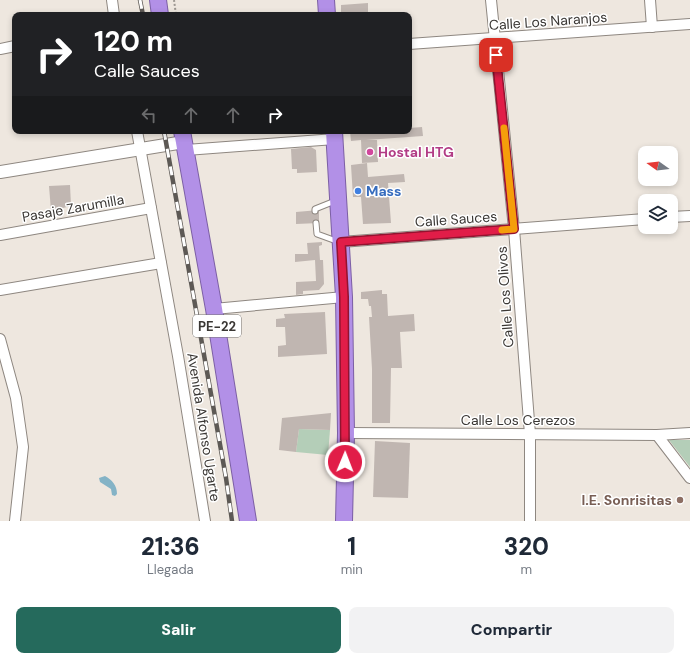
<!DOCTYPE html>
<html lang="es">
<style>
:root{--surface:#fff;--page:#f2f2f3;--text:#1f2937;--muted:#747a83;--accent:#256a5c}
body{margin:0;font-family:"DM Sans",sans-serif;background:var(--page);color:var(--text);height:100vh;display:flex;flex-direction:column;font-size:15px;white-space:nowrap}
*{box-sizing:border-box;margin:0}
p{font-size:13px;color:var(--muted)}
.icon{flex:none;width:22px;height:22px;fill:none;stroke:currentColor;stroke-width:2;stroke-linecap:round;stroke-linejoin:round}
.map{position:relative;height:521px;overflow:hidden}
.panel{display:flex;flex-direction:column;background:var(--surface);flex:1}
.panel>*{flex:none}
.top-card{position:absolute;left:12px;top:12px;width:400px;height:122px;border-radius:8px;box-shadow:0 2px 6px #0003;background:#202124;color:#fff;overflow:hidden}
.needle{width:26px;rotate:284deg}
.controls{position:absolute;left:638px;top:146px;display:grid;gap:8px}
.controls a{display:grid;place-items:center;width:40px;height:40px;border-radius:8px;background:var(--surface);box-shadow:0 2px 6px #0003;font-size:20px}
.pin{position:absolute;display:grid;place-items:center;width:34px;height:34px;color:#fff;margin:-17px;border-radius:8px;box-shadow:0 2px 6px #0006}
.me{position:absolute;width:44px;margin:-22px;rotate:1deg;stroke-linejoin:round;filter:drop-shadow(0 0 3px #0008)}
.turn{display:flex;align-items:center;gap:14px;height:84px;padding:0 16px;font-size:18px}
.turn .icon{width:52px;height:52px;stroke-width:2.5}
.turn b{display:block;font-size:28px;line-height:34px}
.lanes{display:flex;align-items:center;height:38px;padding:0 16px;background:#0003;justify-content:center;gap:20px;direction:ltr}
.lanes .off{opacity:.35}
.eta{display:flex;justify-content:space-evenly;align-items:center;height:68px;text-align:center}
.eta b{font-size:24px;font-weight:800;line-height:28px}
.action{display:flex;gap:8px;margin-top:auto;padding:8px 16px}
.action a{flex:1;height:46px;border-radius:8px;background:var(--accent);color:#fff;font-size:16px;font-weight:800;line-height:46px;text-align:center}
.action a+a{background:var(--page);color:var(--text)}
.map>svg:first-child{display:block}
.green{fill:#b4ceb8}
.water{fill:#84b3c6}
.building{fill:#c0b6b1}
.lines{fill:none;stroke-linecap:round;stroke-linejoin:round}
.service-casing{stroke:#8e8780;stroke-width:7}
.minor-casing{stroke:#8e8780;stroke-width:12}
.tertiary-casing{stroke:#8e8780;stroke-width:14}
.trunk-casing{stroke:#7c5fa4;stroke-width:18}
.path{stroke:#9c9791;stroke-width:2;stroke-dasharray:2 2;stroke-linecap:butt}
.service{stroke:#fff;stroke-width:5}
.minor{stroke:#fff;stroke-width:10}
.tertiary{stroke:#fff;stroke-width:12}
.trunk{stroke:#b290e7;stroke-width:16}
.rail-casing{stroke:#5d5955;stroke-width:4.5}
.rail{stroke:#fff;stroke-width:3;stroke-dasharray:9;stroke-linecap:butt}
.route-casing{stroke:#92132f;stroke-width:10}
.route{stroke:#e11d48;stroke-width:7}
.slow{stroke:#f59e0b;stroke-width:7}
.hotel-dot{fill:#d1479c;stroke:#fff;stroke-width:1.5}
.shop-dot{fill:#3f7fe0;stroke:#fff;stroke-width:1.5}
.education-dot{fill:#8d6e63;stroke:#fff;stroke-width:1.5}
.labels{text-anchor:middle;stroke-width:3;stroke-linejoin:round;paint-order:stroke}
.shield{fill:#fff;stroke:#757371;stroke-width:1}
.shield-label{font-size:13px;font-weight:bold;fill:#3a3734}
.street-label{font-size:14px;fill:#3a3734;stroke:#fff}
.hotel-label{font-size:14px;font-weight:bold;fill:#b23c85;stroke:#fff;text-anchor:start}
.shop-label{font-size:14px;font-weight:bold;fill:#366cbe;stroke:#fff;text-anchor:start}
.education-label{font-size:14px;font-weight:bold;fill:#785e54;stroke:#fff;text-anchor:end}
</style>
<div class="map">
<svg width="690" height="521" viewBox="0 0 690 521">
<rect width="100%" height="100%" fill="#eee7df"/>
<g class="green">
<path d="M299,429l31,1 -2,25 -32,-3z"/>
<path d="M669,440h21v27z"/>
</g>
<path class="water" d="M105,476c7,4 12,9 12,18l-2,2 -3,-1 -1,-6 -11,-7 -1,-4z"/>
<g class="building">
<path d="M368,3v9h-5v3h-22v-10z"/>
<path d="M422,127l1,9 -57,4h11l1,22 -16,1 -1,-23 -10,1 -1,-10h59v-3z"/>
<path d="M311,147l5,3 1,22 -20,1v-4h-5l-1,-20z"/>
<path d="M367,163l1,14 36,-3 1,8 -17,1 3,40 -28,1 -2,-27h-8l-2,-32z"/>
<path d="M70,185l1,21 -20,5 -2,-25z"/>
<path d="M319,210v13l-23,1v-12z"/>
<path d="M322,242v3l-3,1 1,14h3l1,24 -5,6 -16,1v3l-7,1v-13l20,-1 -1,-21 -20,2v-8h13l-1,-11z"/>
<path d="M382,290v4h5l1,22 26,-2 1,17 -15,1 2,36h-11l-1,55h-18v-54l-3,-52h3l-1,-11h-2l-1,-7h-7v-7z"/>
<path d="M325,312l2,42 -49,3v-11l8,-1 -1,-18h-9v-8l9,-1 -1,-4z"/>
<path d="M331,413l-1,17 -31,-1 -3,23 -17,-2 3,-32z"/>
<path d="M375,441l35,2 -2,55 -35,-1z"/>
</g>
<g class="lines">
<defs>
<g id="service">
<path d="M315,211v-2l20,-8"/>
<path d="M316,223l1,11 22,8"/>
</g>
<g id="minor">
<path d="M112,0l2,15"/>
<path d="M491,0l23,229 16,205v87"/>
<path d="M650,0l2,27"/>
<path d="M409,44l281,-20"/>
<path d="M0,49l15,-3"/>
<path d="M137,131l41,225 27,165"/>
<path d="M186,150l149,-11"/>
<path d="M671,217l19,-1"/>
<path d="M0,235l151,-27"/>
<path d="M341,242l304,-23"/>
<path d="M0,290l161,-27"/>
<path d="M214,309l130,-12"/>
<path d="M0,339l16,59 7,49 -8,74"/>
<path d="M346,433l311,2 33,-2"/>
<path d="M657,435l33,43"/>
</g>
<path id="tertiary" d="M0,172l184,-30"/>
<g id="trunk">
<path d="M158,0l2,15"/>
<path d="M326,0l1,15"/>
<path d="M182,131l32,178 34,212"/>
<path d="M334,131l10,166 2,136 -2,88"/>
</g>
</defs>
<use href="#service" class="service-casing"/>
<use href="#minor" class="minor-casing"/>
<use href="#tertiary" class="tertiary-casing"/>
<use href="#trunk" class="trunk-casing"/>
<path class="path" d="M174,0l2,15"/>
<use href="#service" class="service"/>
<use href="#minor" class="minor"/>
<use href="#tertiary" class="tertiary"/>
<use href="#trunk" class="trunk"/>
<defs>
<g id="rail">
<path d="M140,0l3,15"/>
<path d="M164,131l62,347 6,43"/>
</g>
</defs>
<use href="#rail" class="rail-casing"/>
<use href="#rail" class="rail"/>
</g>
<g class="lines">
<defs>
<path id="route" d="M345,462l-1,-165 -3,-55 173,-13 -18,-174"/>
</defs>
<use href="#route" class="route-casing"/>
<use href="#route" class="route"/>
<path class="slow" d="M502,230l12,-1 -10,-101"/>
</g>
<circle class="hotel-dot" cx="370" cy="152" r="4"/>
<circle class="shop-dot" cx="358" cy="191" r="4"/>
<circle class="education-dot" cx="680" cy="500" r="4"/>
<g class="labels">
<rect class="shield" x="193" y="315" width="48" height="22" rx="3"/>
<g class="shield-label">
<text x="217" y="331">PE-22</text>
</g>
<g class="street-label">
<text transform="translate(548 21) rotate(-4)" y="5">Calle Los Naranjos</text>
<text transform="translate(73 208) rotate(-10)" y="5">Pasaje Zarumilla</text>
<text transform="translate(456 219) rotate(-4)" y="5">Calle Sauces</text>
<text transform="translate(505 297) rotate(-94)" y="5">Calle Los Olivos</text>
<text x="518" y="425">Calle Los Cerezos</text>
<text transform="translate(204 427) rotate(81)" y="5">Avenida Alfonso Ugarte</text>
</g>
<g class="hotel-label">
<text x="378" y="157">Hostal HTG</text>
</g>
<g class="shop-label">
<text x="366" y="196">Mass</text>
</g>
<g class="education-label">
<text x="672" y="505">I.E. Sonrisitas</text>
</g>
</g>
</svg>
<div class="controls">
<a><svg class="needle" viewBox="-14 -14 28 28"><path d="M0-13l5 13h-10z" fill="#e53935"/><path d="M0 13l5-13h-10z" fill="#747a83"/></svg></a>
<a><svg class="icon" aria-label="layers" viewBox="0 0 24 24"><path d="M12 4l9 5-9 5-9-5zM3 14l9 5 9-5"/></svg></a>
</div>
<div class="pin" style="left:496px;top:55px;background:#d93025"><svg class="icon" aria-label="arrive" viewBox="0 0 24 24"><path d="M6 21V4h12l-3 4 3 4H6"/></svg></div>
<svg class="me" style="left:345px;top:462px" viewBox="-20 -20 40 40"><circle r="17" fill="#e11d48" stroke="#fff" stroke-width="3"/><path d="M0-11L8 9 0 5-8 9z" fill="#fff"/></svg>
<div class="top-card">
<div class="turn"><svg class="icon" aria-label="right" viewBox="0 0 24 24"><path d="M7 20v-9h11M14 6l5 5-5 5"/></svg><div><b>120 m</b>Calle Sauces</div></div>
<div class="lanes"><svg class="icon off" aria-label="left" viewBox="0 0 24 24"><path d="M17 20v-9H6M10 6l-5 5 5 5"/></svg><svg class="icon off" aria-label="ahead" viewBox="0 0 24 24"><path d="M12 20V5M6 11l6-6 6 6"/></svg><svg class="icon off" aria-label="ahead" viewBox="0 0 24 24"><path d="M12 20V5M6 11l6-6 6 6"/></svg><svg class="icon" aria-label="right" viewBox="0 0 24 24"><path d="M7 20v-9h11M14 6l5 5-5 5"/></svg></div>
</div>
</div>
<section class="panel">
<div class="eta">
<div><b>21:36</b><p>Llegada</p></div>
<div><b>1</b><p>min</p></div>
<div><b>320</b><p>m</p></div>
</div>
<div class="action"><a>Salir</a><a>Compartir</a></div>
</section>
